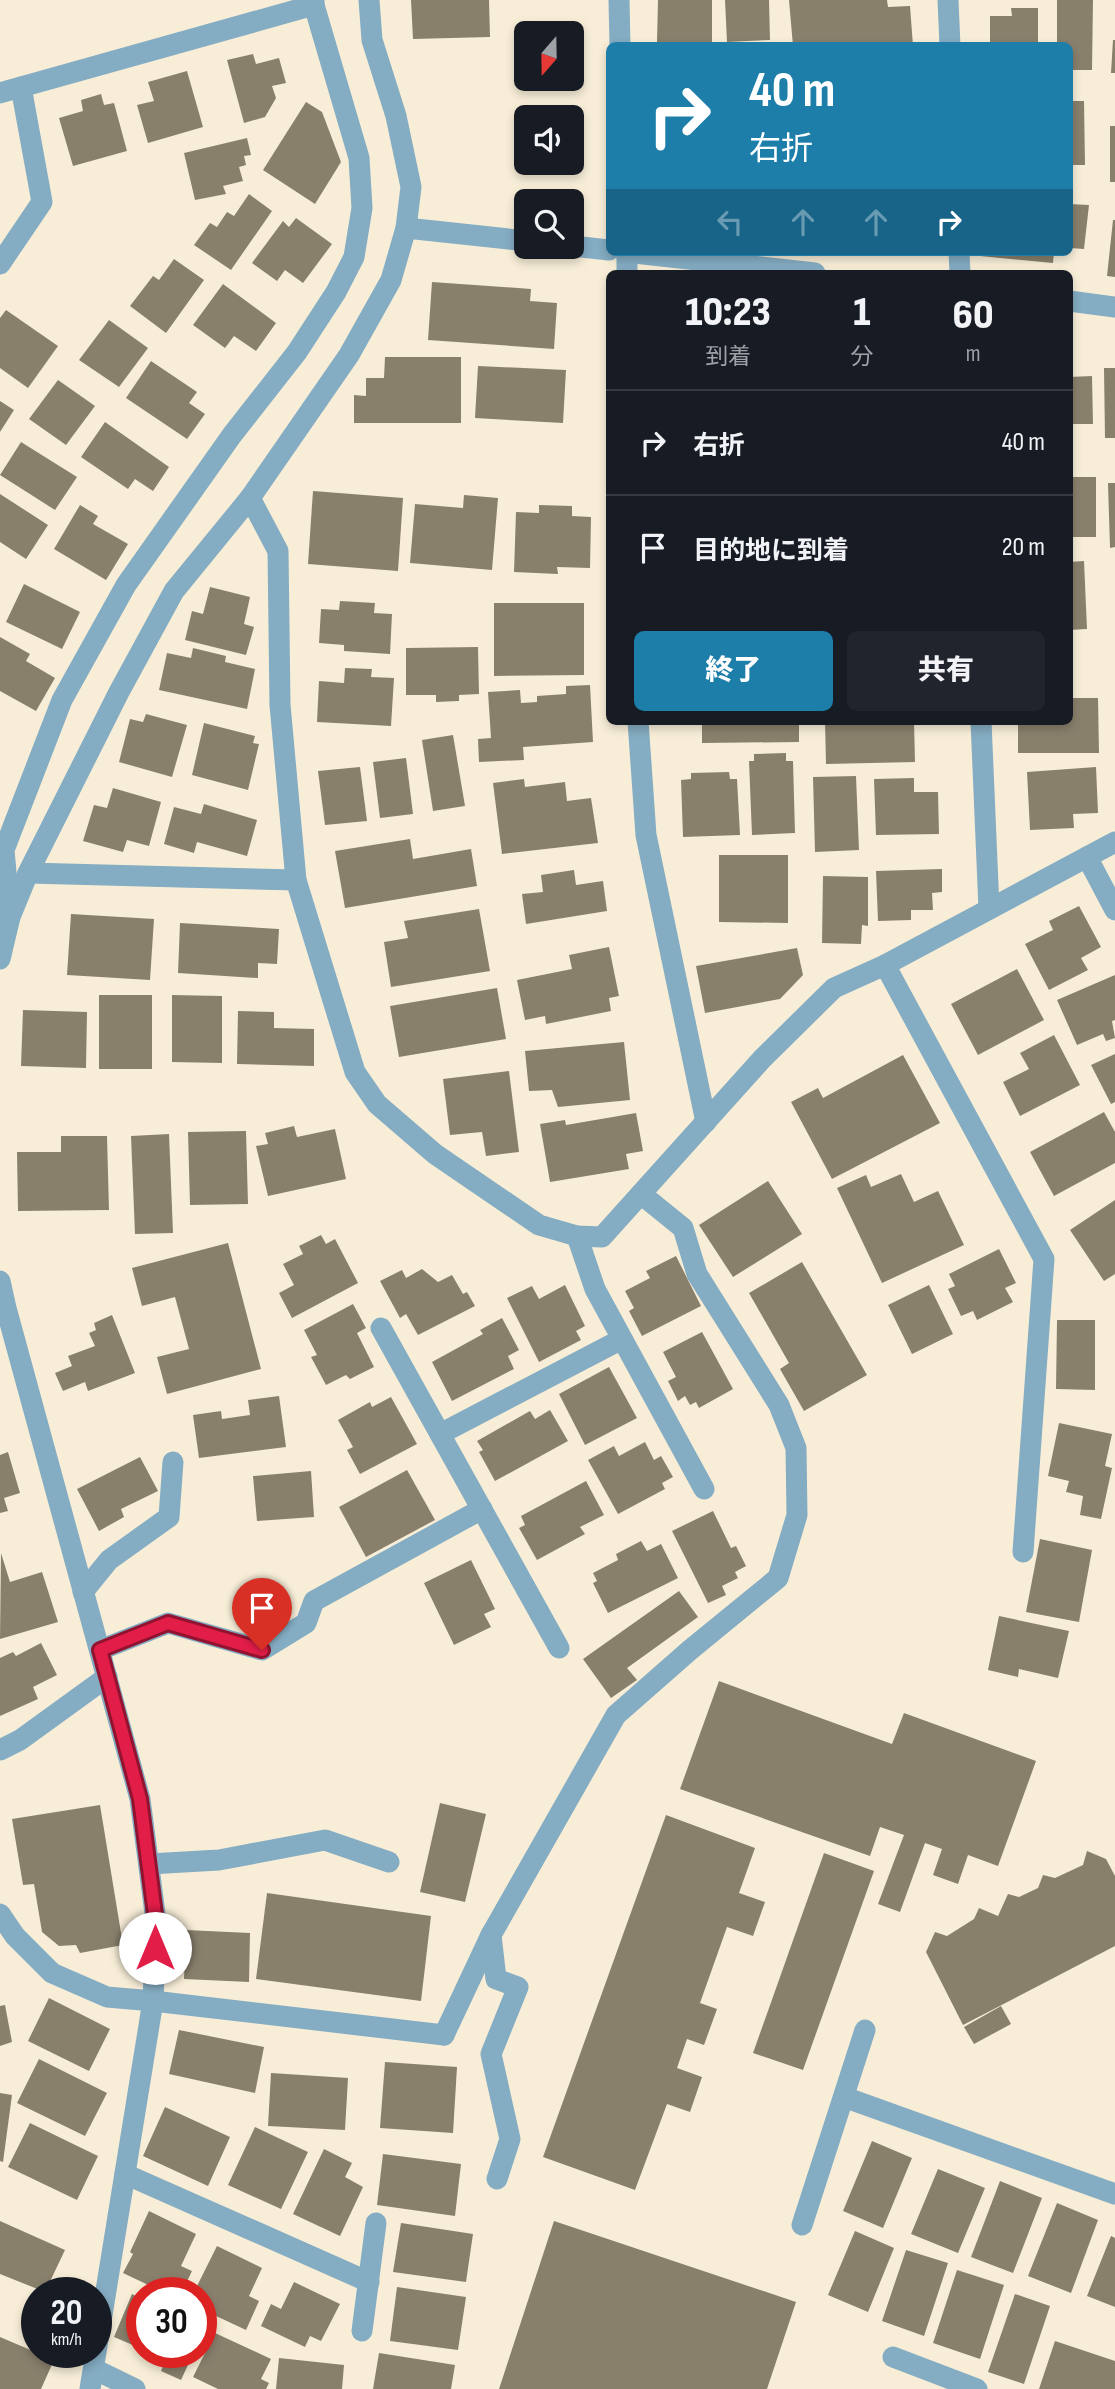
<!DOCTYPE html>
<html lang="ja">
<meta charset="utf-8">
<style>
:root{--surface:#171b24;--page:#20242c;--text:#f1f3f6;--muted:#9ea1a6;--line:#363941;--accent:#1d7eaa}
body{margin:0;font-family:"Sofia Sans Condensed","Noto Sans JP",sans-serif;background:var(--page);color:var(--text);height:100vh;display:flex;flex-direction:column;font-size:26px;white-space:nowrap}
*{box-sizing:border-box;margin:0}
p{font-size:23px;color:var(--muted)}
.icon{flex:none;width:38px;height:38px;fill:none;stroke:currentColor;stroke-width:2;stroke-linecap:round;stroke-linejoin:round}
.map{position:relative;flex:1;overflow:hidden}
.panel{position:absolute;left:606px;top:270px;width:467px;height:455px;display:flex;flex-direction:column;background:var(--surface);border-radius:10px;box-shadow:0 4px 10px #0003}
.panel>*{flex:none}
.top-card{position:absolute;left:606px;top:42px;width:467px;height:214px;border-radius:10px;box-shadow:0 4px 10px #0003;background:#1d7eaa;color:#fff;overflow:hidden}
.needle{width:46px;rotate:200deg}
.tools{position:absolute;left:514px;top:21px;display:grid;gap:14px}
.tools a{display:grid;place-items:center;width:70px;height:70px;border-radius:10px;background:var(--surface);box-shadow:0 4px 10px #0003;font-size:35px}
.speed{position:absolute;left:21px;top:2277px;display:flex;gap:14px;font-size:35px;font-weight:700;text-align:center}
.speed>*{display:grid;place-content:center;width:91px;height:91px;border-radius:50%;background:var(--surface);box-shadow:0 4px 10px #0003;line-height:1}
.speed small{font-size:18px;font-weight:400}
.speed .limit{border:10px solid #d22;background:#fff;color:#111}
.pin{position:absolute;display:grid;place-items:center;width:60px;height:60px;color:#fff;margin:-72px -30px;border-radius:50% 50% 50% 0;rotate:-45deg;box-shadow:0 0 7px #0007}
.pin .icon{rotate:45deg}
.me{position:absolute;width:77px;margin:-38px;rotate:0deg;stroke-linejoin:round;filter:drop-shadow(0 0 5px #0008)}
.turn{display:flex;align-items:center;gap:24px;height:147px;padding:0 28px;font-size:32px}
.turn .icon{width:91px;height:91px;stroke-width:2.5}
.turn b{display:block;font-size:49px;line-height:60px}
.lanes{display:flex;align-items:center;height:66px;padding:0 28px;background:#0003;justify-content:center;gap:35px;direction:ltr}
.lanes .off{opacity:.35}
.eta{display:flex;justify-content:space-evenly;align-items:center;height:119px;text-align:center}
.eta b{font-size:42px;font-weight:800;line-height:49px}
.primary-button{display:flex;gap:14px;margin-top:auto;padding:14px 28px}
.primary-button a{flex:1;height:80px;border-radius:10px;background:var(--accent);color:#fff;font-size:28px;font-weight:800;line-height:80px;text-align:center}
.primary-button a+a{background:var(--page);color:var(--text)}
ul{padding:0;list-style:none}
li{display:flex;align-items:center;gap:21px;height:105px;padding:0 28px;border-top:2px solid var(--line)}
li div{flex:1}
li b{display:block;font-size:26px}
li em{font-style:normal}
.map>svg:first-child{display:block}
.building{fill:#89806c}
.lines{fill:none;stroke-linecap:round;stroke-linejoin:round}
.service{stroke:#84acc2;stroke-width:21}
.minor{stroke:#84acc2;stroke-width:21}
.route-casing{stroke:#92132f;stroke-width:18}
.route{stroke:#e11d48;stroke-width:12}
</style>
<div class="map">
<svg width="1115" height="2389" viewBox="0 0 1115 2389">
<rect width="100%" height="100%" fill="#f8eed8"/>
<g class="building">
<path d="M411,0h78l1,37 -77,2z"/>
<path d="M658,0h54v43l-55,-1z"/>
<path d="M725,0h44l1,40 -43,2z"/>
<path d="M789,0h98l1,7 22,-1 3,40h-120z"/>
<path d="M1057,0h36l-1,70h-23v-24h-12z"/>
<path d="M1011,8h27v38h-48v-30h22z"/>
<path d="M1113,40h2v33h-4z"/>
<path d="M253,54l3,10 23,-6 7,25 -14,3 4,12 -11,19 -21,6 -17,-63z"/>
<path d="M187,71l16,56 -55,16 -11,-38 17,-4 -6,-19z"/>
<path d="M101,94l3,11 10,-2 13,48 -54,15 -14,-48 24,-7 -2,-11z"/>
<path d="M1069,101h15l1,64h-16z"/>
<path d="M306,102l16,10 19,50 -26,42 -52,-34z"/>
<rect x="1110" y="126" width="5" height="56"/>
<path d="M247,138l4,17 -7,1 2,9 -7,2 4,14 -20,5 3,8 -31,6 -11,-47z"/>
<path d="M249,194l23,17 -41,59 -37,-25 16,-22 7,4 10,-15 7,4z"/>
<path d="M1069,204l20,1 -5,44 -15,-1z"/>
<path d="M296,218l36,26 -29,39 -18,-13 -8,11 -25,-18 31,-42 6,6z"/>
<path d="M1113,220h2v57l-8,-1z"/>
<path d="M980,252h74l-1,11 -73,-7z"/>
<path d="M174,259l30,21 -38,53 -36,-27 23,-30 6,4z"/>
<path d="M432,282l99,7 -1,12 27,2 -3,46 -126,-9z"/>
<path d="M223,284l53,39 -20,28 -22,-15 -9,12 -32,-23z"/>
<path d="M6,310l52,36 -30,42 -28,-20v-50z"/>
<path d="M109,320l39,28 -29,39 -40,-27z"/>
<path d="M385,357h76v66h-107v-28l12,1v-18h18z"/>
<path d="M151,361l46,31 -8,11 16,11 -18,25 -61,-41z"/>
<path d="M478,366l88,4 -3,53 -88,-5z"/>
<path d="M1104,368h11v70h-10z"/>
<path d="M1092,376l1,48h-24v-47z"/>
<path d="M58,380l37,26 -29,39 -37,-26z"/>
<path d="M0,401l14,9 -14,22z"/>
<path d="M105,422l64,45 -16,24 -18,-12 -7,10 -47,-32z"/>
<path d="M21,442l56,35 -22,33 -55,-35z"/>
<rect x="1069" y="477" width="27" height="60"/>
<path d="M1108,483h7v64l-5,1z"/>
<path d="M313,491l90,7 -5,73 -90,-7z"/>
<path d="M0,494l48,31 -22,34 -26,-17z"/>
<path d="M464,495l34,3 -6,72 -82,-7 5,-59 48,4z"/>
<path d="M80,505l18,11 -5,8 35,20 -22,36 -52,-31z"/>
<path d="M539,505l33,1v10l19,1 -1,51 -33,-1 1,7 -44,-2 2,-60 23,1z"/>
<path d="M1084,561l3,68 -18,1v-68z"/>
<path d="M24,584l56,28 -18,37 -56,-27z"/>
<path d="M210,587l40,10 -6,27 10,3 -8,28 -61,-15 7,-29 11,3z"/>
<path d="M340,601l35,2 -1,10 18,1 -2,40 -46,-3v-6l-25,-2 2,-34 18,1z"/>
<path d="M494,603h90v72l-90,1z"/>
<path d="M0,637l30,17 -4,7 29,17 -19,33 -36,-20z"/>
<path d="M478,647l1,47 -20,1v6l-23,1v-7h-30v-47z"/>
<path d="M193,648l33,8 -1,6 30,7 -8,40 -88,-19 8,-37 24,5z"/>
<path d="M345,668l27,1 -1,8 23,1 -3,48 -74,-4 2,-41 25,2z"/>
<path d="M590,685l3,57 -70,5 1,13 -45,2 -1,-23 13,-1 -3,-46 32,-2 1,13 16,-1v-6l29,-2v-8z"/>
<path d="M1069,698h29l1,55h-81v-32h51z"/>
<path d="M146,714l41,11 -15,52 -53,-15 11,-43 13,3z"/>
<path d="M702,721h97v21l-97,1z"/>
<path d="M825,721h89l1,41 -89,2z"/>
<path d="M204,723l51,13 -2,7 6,1 -11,46 -56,-15z"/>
<path d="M453,735l12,71 -32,5 -11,-71z"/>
<path d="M786,753v8h7l2,72 -43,2 -3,-74h5v-7z"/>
<path d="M406,758l7,56 -33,4 -7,-56z"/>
<path d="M360,767l7,54 -42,4 -7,-54z"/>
<path d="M1096,767l2,46 -25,1 1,14 -44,2 -3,-58z"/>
<path d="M729,772l1,7h7l3,56 -57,2 -2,-57 10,-1v-6z"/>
<path d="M856,776l3,74 -44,2 -2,-75z"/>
<path d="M914,778v14h24l1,42 -63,1 -2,-56z"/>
<path d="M524,779l1,8 40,-5 2,19 24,-3 7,45 -96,11 -9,-71z"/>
<path d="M113,788l48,14 -12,44 -22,-6 -4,12 -40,-11 11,-36 13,3z"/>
<path d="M204,804l53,16 -10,36 -50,-14 -3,11 -30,-9 10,-37 27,7z"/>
<path d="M410,839l3,20 58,-10 6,37 -132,22 -10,-57z"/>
<path d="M719,855h69v68l-69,-1z"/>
<path d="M942,869v23l-10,1 1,17h-22v10l-33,1 -2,-50z"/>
<path d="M574,870l2,15 27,-4 4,30 -81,13 -4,-30 21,-2 -2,-17z"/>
<path d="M823,876l45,1v49l-6,-1 -1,19 -39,-1z"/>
<path d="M1079,906l22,41 -20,11 7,12 -39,20 -24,-46 28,-14 -4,-9z"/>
<path d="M479,909l11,62 -99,16 -7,-45 24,-4 -4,-17z"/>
<path d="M71,914l83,5 -4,61 -83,-5z"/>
<path d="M180,923l99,6 -2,35 -19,-1v15l-80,-5z"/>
<path d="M609,947l10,49 -10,2 2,13 -65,13 -1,-8 -20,4 -8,-40 55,-11 -3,-14z"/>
<path d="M797,948l6,27 -23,24 -75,14 -9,-47z"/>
<path d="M1017,969l27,51 -66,35 -27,-51z"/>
<path d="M1115,975v45l-3,1 3,17 -9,3 -3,-7 -26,11 -20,-45z"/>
<path d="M497,988l9,51 -107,18 -9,-51z"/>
<rect x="99" y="995" width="53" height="74"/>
<path d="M172,995l50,1v67l-50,-1z"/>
<path d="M23,1010l64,2 -1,56 -65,-2z"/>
<path d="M238,1011l36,1v16l40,1v37l-77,-2z"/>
<path d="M1054,1035l26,50 -60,31 -17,-34 26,-13 -9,-16z"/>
<path d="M624,1042l6,58 -72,7 -6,-17 -23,1 -4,-40z"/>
<path d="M1115,1054v48l-4,2 -20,-39z"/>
<path d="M903,1055l37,68 -108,56 -41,-77 27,-14 5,10z"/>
<path d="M509,1071l10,81 -33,4 -4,-24 -32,3 -7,-56z"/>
<path d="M1104,1112l11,20v31l-61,33 -24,-44z"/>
<path d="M636,1113l7,38 -17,3 3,15 -79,13 -10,-58 25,-4 1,5z"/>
<path d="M294,1126l3,11 38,-8 11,50 -78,17 -12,-50 12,-2 -3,-11z"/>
<path d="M246,1131l2,73 -58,1 -2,-73z"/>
<path d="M169,1134l4,99 -38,1 -4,-98z"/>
<path d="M61,1136h46l2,74 -91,1 -1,-59h44z"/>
<path d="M901,1174l13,28 24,-11 26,54 -82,38 -45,-95 29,-13 5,12z"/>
<path d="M768,1181l34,53 -69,43 -34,-52z"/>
<path d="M1115,1200v74l-11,7 -34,-51z"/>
<path d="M321,1235l5,9 9,-5 23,44 -66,35 -13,-25 15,-8 -11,-21 20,-10 -4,-8z"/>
<path d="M228,1243l33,126 -94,25 -10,-37 32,-8 -14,-52 -33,9 -10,-38z"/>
<path d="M999,1249l17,34 -11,5 8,14 -36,18 -4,-9 -12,5 -13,-27 7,-3 -6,-12z"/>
<path d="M676,1256l25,50 -59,30 -13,-25 5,-3 -9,-17 25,-13 -4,-7z"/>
<path d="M802,1262l65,113 -63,36 -24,-42 9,-6 -40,-70z"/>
<path d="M422,1269l16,13 14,-7 11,19 4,-2 8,14 -57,29 -12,-21 -6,4 -20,-37 22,-11 4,8z"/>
<path d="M565,1285l20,41 -9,5 5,9 -42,22 -32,-64 25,-12 7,13z"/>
<path d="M929,1285l24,49 -41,20 -24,-49z"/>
<path d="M353,1304l13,24 -9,5 17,34 -24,12 -4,-4 -20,10 -15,-28 6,-2 -13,-25z"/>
<path d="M112,1315l23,58 -47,18 -3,-9 -22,9 -8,-18 17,-7 -4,-10 27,-10 -6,-13 7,-3 -2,-7z"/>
<path d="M502,1318l17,32 -11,6 6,13 -62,32 -20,-39 51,-28 -3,-4z"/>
<path d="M1057,1320h38v70l-39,-1z"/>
<path d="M702,1332l31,57 -34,19 -3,-6 -6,3 -5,-9 -7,5 -10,-20 8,-4 -13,-25z"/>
<path d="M609,1367l28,51 -52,27 -26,-51z"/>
<path d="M279,1396l7,51 -87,11 -6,-43 28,-4 1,8 28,-4 -2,-15z"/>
<path d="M391,1397l26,47 -57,30 -13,-24 6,-3 -15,-27 32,-18 2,5z"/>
<path d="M550,1410l18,31 -73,40 -16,-29 4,-2 -6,-9 53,-30 5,8z"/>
<path d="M1059,1423l53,11 -7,32 7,2 -11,51 -21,-4 3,-19 -17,-4 3,-11 -21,-5z"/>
<path d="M645,1442l9,18 7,-4 12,21 -11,6 3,6 -47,25 -30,-54 26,-14 5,10z"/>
<path d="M8,1452l12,41 -16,5 4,13 -8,2v-58z"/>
<path d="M140,1457l18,34 -37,18 3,8 -25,14 -22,-42z"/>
<path d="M407,1470l28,50 -69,37 -27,-50z"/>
<path d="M311,1471l3,46 -57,4 -4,-45z"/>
<path d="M586,1481l18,34 -24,12 5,7 -48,26 -18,-32 6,-3 -4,-9z"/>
<path d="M713,1511l18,37 5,-2 10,20 -11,6 3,6 -16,8 4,9 -18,8 -36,-72z"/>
<path d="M1040,1539l52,11 -13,72 -53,-10z"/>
<path d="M641,1541l6,10 14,-7 17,34 -70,35 -15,-30 4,-2 -4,-8 25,-13 -2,-6z"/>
<path d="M1,1553l9,29 32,-10 16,50 -58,17z"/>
<path d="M471,1560l24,49 -11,5 7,13 -37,18 -30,-62z"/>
<path d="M679,1591l19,26 -71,51 10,12 -26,18 -28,-39z"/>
<path d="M999,1616l70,15 -11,47 -39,-9 -1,8 -30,-7z"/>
<path d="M41,1643l16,32 -24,12 5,12 -38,17v-58l13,-6 3,4z"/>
<path d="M719,1681l173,63 12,-31 132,48 -38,105 -30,-11 -10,29 -25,-9 9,-26 -17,-6 -25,69 -22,-8 26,-69 -24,-8 -10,29 -190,-67z"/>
<path d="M440,1803l46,11 -21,88 -45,-10z"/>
<path d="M100,1805l23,140 -43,8 -4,-8 -17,1 -17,-14 -8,-48 -11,1 -11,-66z"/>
<path d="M666,1815l89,33 -16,45 26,9 -12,34 -26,-9 -27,76 17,6 -13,36 -17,-6 -10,29 25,9 -12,35 -23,-8 -32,86 -92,-33z"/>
<path d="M1087,1851l19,8 9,17v70l-152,79 -37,-73 9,-20 12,4 27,-17 5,-11 19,8 10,-22 11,3 19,-9 5,-13 12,3 28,-13z"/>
<path d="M824,1853l50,18 -71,199 -50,-17z"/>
<path d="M267,1893l164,23 -10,85 -165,-22z"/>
<path d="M186,1930l64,3 -1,49 -65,-3z"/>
<path d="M49,1998l61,31 -21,42 -61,-30z"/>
<path d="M5,2005l7,37 -12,4v-40z"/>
<path d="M1001,2006l10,18 -37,20 -10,-17z"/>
<path d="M179,2030l85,17 -9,46 -86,-19z"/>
<path d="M39,2059l68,34 -22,43 -68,-33z"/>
<path d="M385,2062l72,5 -4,66 -73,-5z"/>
<path d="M271,2073l77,5 -3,52 -77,-4z"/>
<path d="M0,2093l12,2 -9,67 -3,-1z"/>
<path d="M165,2107l65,30 -22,49 -65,-30z"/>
<path d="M30,2123l68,33 -21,44 -69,-33z"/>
<path d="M255,2127l53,25 -27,57 -53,-24z"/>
<path d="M872,2141l40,17 -29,70 -40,-17z"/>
<path d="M324,2149l28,14 -7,14 18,10 -23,49 -47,-22z"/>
<path d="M383,2154l78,10 -6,52 -78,-11z"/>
<path d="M938,2169l47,19 -27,65 -47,-19z"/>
<path d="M1000,2181l42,17 -29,75 -42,-16z"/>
<path d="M1057,2203l41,17 -27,73 -43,-17z"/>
<path d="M149,2211l47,23 -15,32 11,5 -10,21h-19l-40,-19 10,-19 -3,-2z"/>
<path d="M0,2221l65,29 -20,42 -45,-18z"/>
<path d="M554,2221l242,81 -29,87h-268z"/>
<path d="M401,2223l72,11 -7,48 -73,-10z"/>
<path d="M855,2231l39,17 -26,64 -40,-17z"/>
<path d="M1111,2236l4,2v69l-28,-11z"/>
<path d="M217,2246l45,22 -13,28 10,5 -13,29 -45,-21v-17h-7z"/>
<path d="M906,2250l42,13 -24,73 -42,-15z"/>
<path d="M957,2270l47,15 -24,74 -47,-16z"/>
<path d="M294,2282l46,22 -19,37 -11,-5 -5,11 -44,-21 10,-22 10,5z"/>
<path d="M397,2287l69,10 -8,53 -68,-9z"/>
<path d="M132,2294l10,5v50l-28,-12z"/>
<path d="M1015,2294l35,12 -26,78 -36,-12z"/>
<path d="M215,2333l56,26 -10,20 8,4 -3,6h-48l-25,-12z"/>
<path d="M0,2337l54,23 -13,29h-41z"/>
<path d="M1055,2341l60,20v28h-76z"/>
<path d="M149,2352h45l-13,28 -20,-9 5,-12z"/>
<path d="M379,2353l76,12 -4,24h-78z"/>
<path d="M279,2358l65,7 -2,24h-66z"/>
</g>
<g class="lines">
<g class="service">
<path d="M1087,857l28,53"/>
<path d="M28,873l268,7"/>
<path d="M10,917l-6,-67 58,-150 64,-115 106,-150 65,-83 39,-60 18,-35 8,-49 -3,-50 -45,-153"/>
<path d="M885,965l159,294 -21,293"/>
<path d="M440,1434l182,-95"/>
<path d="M83,1592l26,-32 60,-43 4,-55"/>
<path d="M0,1750l20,-10 87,-63"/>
<path d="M149,1864l70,-4 106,-20 64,22"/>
<path d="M491,1935l5,44 22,8 -27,67 19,85 -13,40"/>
<path d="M444,2035l47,-100 125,-220 74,-65 88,-72 19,-63 -1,-67 -17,-43 -82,-131 -14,-46 -42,-34"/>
<path d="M125,2174l244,108"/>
<path d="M802,2225l63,-195"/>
<path d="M362,2331l14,-108"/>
<path d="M893,2357l84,32"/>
</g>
<g class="minor">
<path d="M619,0l1,46"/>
<path d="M948,0l2,46"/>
<path d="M0,93l314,-88v-5"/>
<path d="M406,228l121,13"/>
<path d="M572,246l37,4"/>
<path d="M625,252l190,21"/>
<path d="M627,252v21"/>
<path d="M959,252l1,21"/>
<path d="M0,264l42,-62 -21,-115"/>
<path d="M1069,301l46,6"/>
<path d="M250,498l28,53 2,154 16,175 59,192 22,32 58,50 104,71 38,11 25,1 160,-178 72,-71 51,-23 230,-123"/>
<path d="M638,721l8,114 60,287"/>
<path d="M981,721l8,188"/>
<path d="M0,959l10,-42 18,-44 91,-181 55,-101 76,-93 99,-143 42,-75 15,-52 5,-41 -15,-71 -24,-76 -3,-40"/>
<path d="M577,1236l18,53 109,200"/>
<path d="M0,1281l6,27 134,491 16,122 -3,80 -63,388"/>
<path d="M381,1328l178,320"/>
<path d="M100,1650l68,-27 94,27 44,-27 8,-22 168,-92"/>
<path d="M0,1914l15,22 37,37 55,24 46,4 291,34"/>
<path d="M844,2097l271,97"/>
<path d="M94,2369l41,20"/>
</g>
</g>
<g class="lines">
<defs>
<path id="route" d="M155,1948l1,-26 -16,-123 -40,-149 68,-27 94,27"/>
</defs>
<use href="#route" class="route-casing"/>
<use href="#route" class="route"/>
</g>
</svg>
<div class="tools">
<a><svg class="needle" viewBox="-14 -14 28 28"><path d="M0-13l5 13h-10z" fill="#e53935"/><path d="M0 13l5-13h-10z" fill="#9ea1a6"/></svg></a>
<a><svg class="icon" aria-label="sound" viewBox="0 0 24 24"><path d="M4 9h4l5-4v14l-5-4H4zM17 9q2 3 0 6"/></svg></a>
<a><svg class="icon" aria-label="search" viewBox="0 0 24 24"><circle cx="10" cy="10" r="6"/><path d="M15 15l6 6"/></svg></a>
</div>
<div class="speed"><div>20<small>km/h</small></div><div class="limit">30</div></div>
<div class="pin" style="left:262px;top:1650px;background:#d93025"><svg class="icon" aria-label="arrive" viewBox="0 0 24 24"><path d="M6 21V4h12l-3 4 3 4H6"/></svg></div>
<svg class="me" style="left:155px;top:1948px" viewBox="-20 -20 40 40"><circle r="19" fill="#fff"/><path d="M0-13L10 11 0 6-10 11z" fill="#e11d48"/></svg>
<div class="top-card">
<div class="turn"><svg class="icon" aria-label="right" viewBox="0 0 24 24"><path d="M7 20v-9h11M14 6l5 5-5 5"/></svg><div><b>40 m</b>右折</div></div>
<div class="lanes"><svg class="icon off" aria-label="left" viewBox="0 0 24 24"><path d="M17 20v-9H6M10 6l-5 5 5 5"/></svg><svg class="icon off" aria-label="ahead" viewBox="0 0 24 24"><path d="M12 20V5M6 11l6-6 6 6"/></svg><svg class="icon off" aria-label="ahead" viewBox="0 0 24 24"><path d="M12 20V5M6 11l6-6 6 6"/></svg><svg class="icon" aria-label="right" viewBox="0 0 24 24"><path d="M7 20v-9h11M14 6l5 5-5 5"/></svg></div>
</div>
<section class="panel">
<div class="eta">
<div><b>10:23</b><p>到着</p></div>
<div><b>1</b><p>分</p></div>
<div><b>60</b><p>m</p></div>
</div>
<ul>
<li><svg class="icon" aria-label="right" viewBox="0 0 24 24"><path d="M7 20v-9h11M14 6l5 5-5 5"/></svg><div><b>右折</b></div><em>40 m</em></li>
<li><svg class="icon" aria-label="arrive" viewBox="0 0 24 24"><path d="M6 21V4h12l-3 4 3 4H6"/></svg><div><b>目的地に到着</b></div><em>20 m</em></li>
</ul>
<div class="primary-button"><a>終了</a><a>共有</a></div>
</section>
</div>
